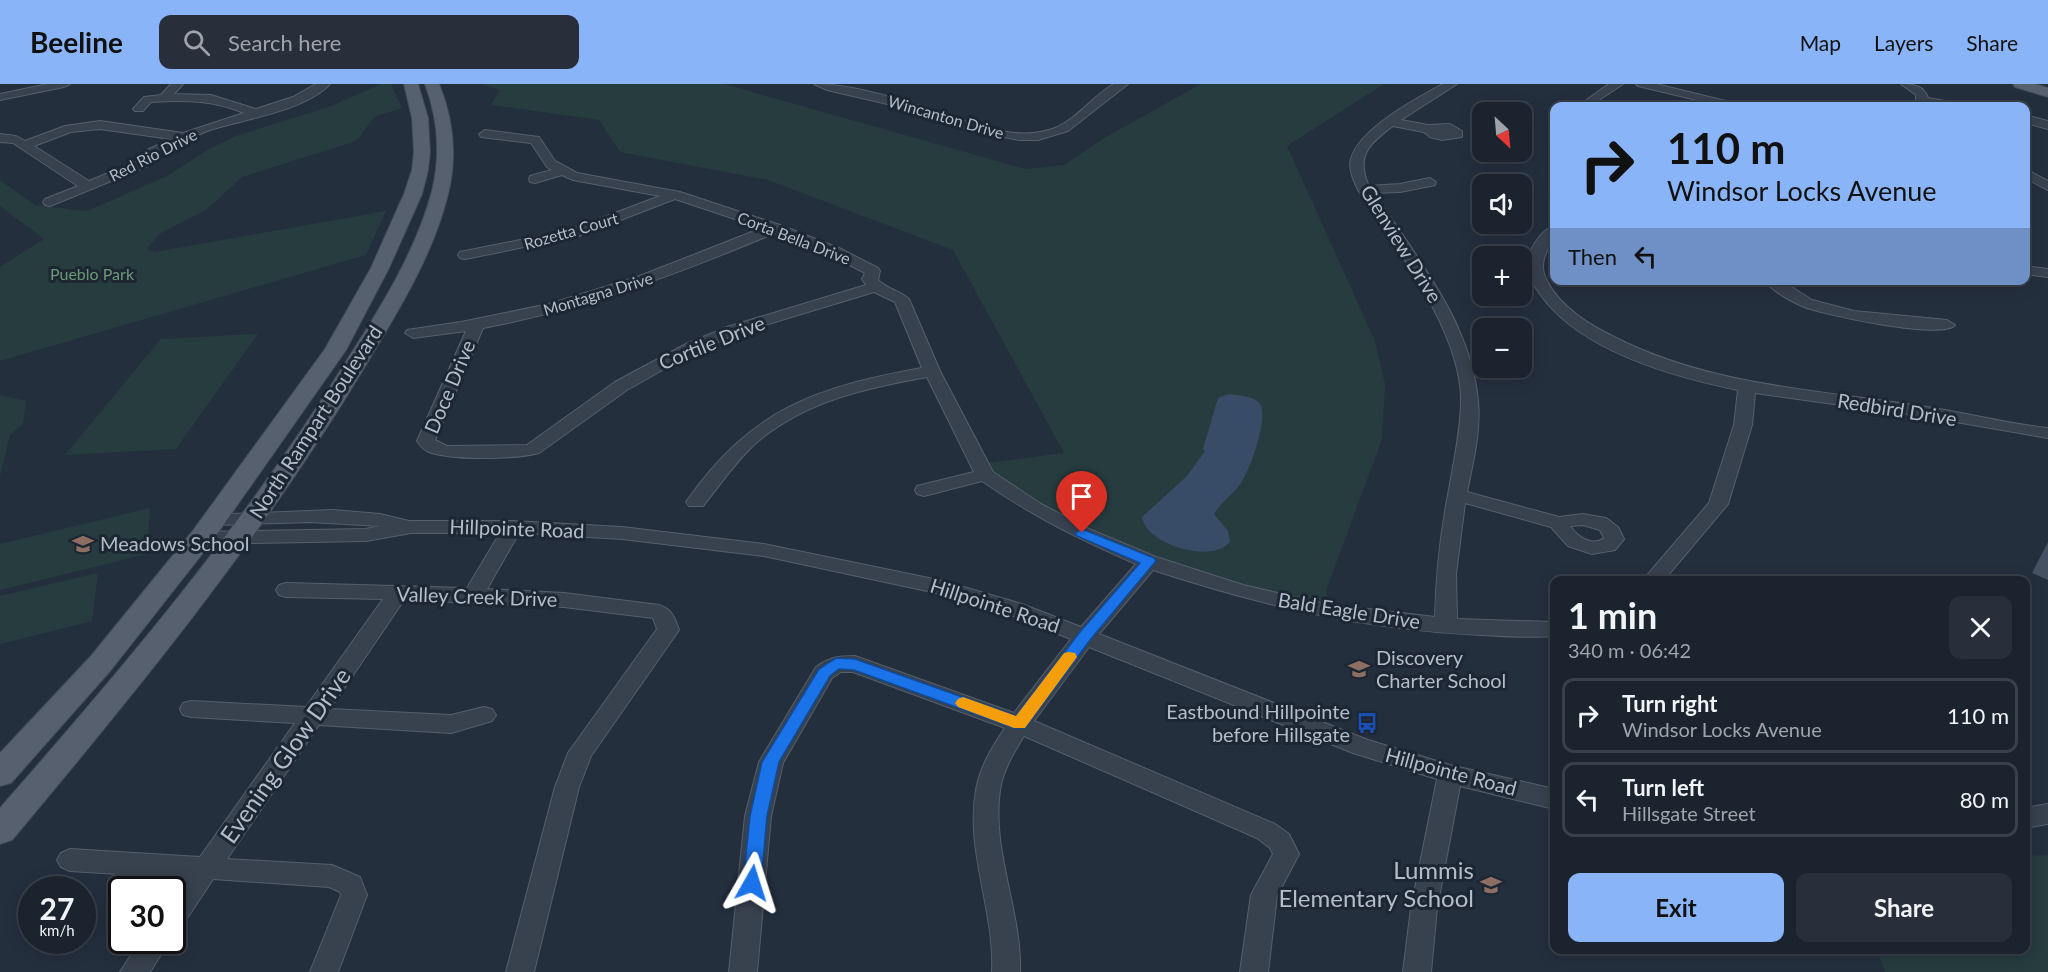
<!DOCTYPE html>
<meta charset="utf-8">
<style>
:root{--surface:#1b232e;--page:#282f3a;--text:#f1f3f6;--muted:#a0a4aa;--line:#39404a;--accent:#8ab4f8}
body{margin:0;font-family:Lato,sans-serif;background:var(--page);color:var(--text);height:100vh;display:flex;flex-direction:column;font-size:22px;white-space:nowrap}
*{box-sizing:border-box;margin:0}
p{font-size:20px;color:var(--muted)}
.icon{flex:none;width:33px;height:33px;fill:none;stroke:currentColor;stroke-width:2;stroke-linecap:round;stroke-linejoin:round}
.map{position:relative;flex:1;overflow:hidden}
.drawer{position:absolute;left:1550px;top:492px;width:480px;height:378px;display:flex;flex-direction:column;background:var(--surface);border-radius:12px;box-shadow:0 3px 15px #0003,0 0 0 2px var(--line)}
.drawer>*{flex:none}
.guide{position:absolute;left:1550px;top:18px;width:480px;height:183px;border-radius:12px;box-shadow:0 3px 15px #0003,0 0 0 2px var(--line);background:#8ab4f8;color:#111;overflow:hidden}
.needle{width:39px;rotate:154deg}
.controls{position:absolute;left:1472px;top:18px;display:grid;gap:12px}
.controls a{display:grid;place-items:center;width:60px;height:60px;border-radius:12px;background:var(--surface);box-shadow:0 3px 15px #0003,0 0 0 2px var(--line);font-size:30px}
.speed{position:absolute;left:18px;top:792px;display:flex;gap:12px;font-size:30px;font-weight:700;text-align:center}
.speed>*{display:grid;place-content:center;width:78px;height:78px;border-radius:50%;background:var(--surface);box-shadow:0 3px 15px #0003,0 0 0 2px var(--line);line-height:1}
.speed small{font-size:15px;font-weight:400}
.speed .limit{border:3px solid #111;border-radius:9px;background:#fff;color:#111}
.pin{position:absolute;display:grid;place-items:center;width:51px;height:51px;color:#fff;margin:-62px -26px;border-radius:50% 50% 50% 0;rotate:-45deg;box-shadow:0 0 6px #0007}
.pin .icon{rotate:45deg}
.me{position:absolute;width:66px;margin:-33px;rotate:6deg;stroke-linejoin:round;filter:drop-shadow(0 0 4px #0008)}
.turn{display:flex;align-items:center;gap:21px;height:126px;padding:0 18px;font-size:27px}
.turn .icon{width:78px;height:78px;stroke-width:2.5}
.turn b{display:block;font-size:42px;line-height:51px}
.then{display:flex;align-items:center;height:57px;padding:0 18px;background:#0003;gap:12px;font-size:22px}
.round{display:grid;place-items:center;flex:none;width:63px;height:63px;border-radius:12px;background:var(--page)}
.headline{display:flex;align-items:center;justify-content:space-between;height:102px;padding:0 18px}
h1{font-size:36px;font-weight:700;line-height:45px}
.action{display:flex;gap:12px;margin-top:auto;padding:12px 18px}
.action a{flex:1;height:69px;border-radius:12px;background:var(--accent);color:#111;font-size:24px;font-weight:700;line-height:69px;text-align:center}
.action a+a{background:var(--page);color:var(--text)}
ul{padding:0;list-style:none}
li{display:flex;align-items:center;gap:18px;height:75px;margin:0 12px 9px;padding:0 6px;border:3px solid var(--line);border-radius:12px}
li div{flex:1}
li b{display:block;font-size:22px}
li em{font-style:normal}
header{display:flex;align-items:center;gap:36px;box-sizing:border-box;height:84px;padding:0 30px;background:var(--accent);color:#111}
header strong{font-size:28px}
nav{display:flex;gap:33px;margin-inline-start:auto;font-size:21px}
.search{width:420px;height:54px;background:var(--page);display:flex;align-items:center;gap:15px;box-sizing:border-box;padding:0 21px;border-radius:12px;color:var(--muted);font-size:22px}
.map>svg:first-child{display:block}
.green{fill:#263c3f}
.water{fill:#394c67}
.building{fill:#455162}
.lines{fill:none;stroke-linecap:round;stroke-linejoin:round}
.minor-casing{stroke:#565f6c;stroke-width:2}
.major-casing{stroke:#414a57;stroke-width:2}
.minor{fill:#38414e;fill-rule:evenodd}
.major{fill:#56606e;fill-rule:evenodd}
.route{fill:#1a73e8;stroke:#114b97;stroke-width:1.5}
.slow{fill:#f59e0b}
.labels{text-anchor:middle;stroke-width:6;stroke-linejoin:round;paint-order:stroke}
.far-street-label{font-size:16px;fill:#b4bcc9;stroke:#1d2633}
.far-park-label{font-size:16px;fill:#6b9a76;stroke:#1d2633}
.street-label{font-size:20px;fill:#b4bcc9;stroke:#1d2633}
.poi-label{font-size:20px;fill:#b4bcc9;stroke:#1d2633;text-anchor:start}
.near-street-label{font-size:24px;fill:#b4bcc9;stroke:#1d2633}
.near-poi-label{font-size:24px;fill:#b4bcc9;stroke:#1d2633;text-anchor:end}
</style>
<header>
<strong>Beeline</strong>
<div class="search"><svg class="icon" aria-label="search" viewBox="0 0 24 24"><circle cx="10" cy="10" r="6"/><path d="M15 15l6 6"/></svg>Search here</div>
<nav><a>Map</a><a>Layers</a><a>Share</a></nav>
</header>
<div class="map">
<svg width="2048" height="888" viewBox="0 0 2048 888">
<rect width="100%" height="100%" fill="#242f3e"/>
<g class="green">
<path d="M381,0h10l11,24 -28,9 -15,21 -9,5 -108,34 -36,33 -47,24 -12,15 8,3 231,-41 -20,44 -366,106v-94l44,-28 -44,-33v-26l35,25 52,6 80,-35 42,-27 27,-13 95,-30z"/>
<path d="M482,0h242l301,85 39,-4 40,-27 97,-54h183l-97,62 88,195 10,43 -3,55 -55,149 -1,23 -87,-20 -157,-58 -103,-69 85,-11 -111,-203 -185,-70 -148,-28 -21,-32 -108,-15 9,-15z"/>
<path d="M258,250l-82,115 -111,6 96,-116z"/>
<path d="M0,311l26,6 -3,23 -13,11 -10,41z"/>
<path d="M150,424l-3,46 -147,36v-46z"/>
<path d="M98,489l-6,48 -92,23v-48z"/>
<path d="M2048,771v117h-163l-8,-22h148v-94z"/>
</g>
<path class="water" d="M1230,310c9,2 23,1 30,10 9,13 -10,66 -19,79 -8,11 -20,19 -27,31l14,17 2,11c-18,22 -84,3 -88,-25l45,-41 18,-25 -2,-2 14,-48 2,-4z"/>
<path class="building" d="M2048,458v38l-16,-7z"/>
<g class="lines">
<defs>
<g id="minor">
<path d="M48,0h22l-6,3 -64,13v-6z"/>
<path d="M171,0h12l-9,10 37,1 45,14 37,-12 23,-13h14c-26,27 -85,35 -120,46 -19,7 -36,17 -54,25l2,3 -10,8 -98,40 -5,-1 -2,-3 2,-3 33,-13 -65,-43 -13,-1v-8l16,2 9,5 40,-15 35,-5 83,12 61,-20c-31,-13 -60,-13 -93,-11l-8,9h-8l-2,-2 11,-12 17,-2zM100,45l71,10 -24,11 -7,10 -51,21 -55,-35 37,-14z"/>
<path d="M814,0c36,0 82,14 116,25 38,12 84,35 125,19 20,-8 36,-29 54,-41l5,-3h14l-60,47 -30,9h-19l-42,-8 -72,-24 -78,-18z"/>
<path d="M1443,0h14l-56,36 27,5 22,-1 12,7v6l-20,3 -12,-3 -6,-5 -31,-6c-23,17 -38,30 -24,60l31,-2 30,-6 6,4 -1,3 -35,7 -26,1c42,64 97,129 104,208 3,29 -5,62 -11,91l92,25 24,-3 23,4 12,9 6,12 -9,11 -23,4 -24,-8 -17,-19 -86,-24 -9,71 1,45 97,3v14c-24,2 -49,0 -73,-1 -116,-5 -218,-29 -328,-65l-54,64 269,106 82,25 104,24v20l-94,-23 -23,122 -6,64h-28l8,-64 26,-129 -84,-26 -264,-106 -55,74 241,103 14,10 10,20 -22,42 -9,76h-28l11,-77 22,-41 -3,-6 -13,-10 -233,-102c-10,16 -21,34 -24,54 -9,61 22,121 20,182h-28c3,-61 -27,-122 -16,-182 4,-23 16,-43 29,-62l-152,-56h-12l-9,6 -49,85 -12,53 -14,156h-28l16,-156 14,-54 57,-95c14,-10 22,-11 39,-11l159,57 57,-74 -63,-25 -67,-20 -177,-38 -142,-17 -103,-6 -32,56 77,4 95,12c13,4 16,13 20,25l-88,126 -12,31 -45,185h-28l49,-185 13,-34 89,-124 -4,-11 -89,-11 -160,-7 -74,109 121,6 33,-8 8,2 4,6 -4,6 -41,12 -132,-8 -92,134 105,6 28,12 7,18 -29,77h-28l31,-77 -1,-3 -11,-5 -116,-8 -31,47 -10,3v-33l13,-18 -115,-7 -9,-4 -4,-7 4,-7 9,-4 130,8 95,-134 -104,-6 -8,-2 -3,-6 3,-6 8,-2 115,6 77,-108 -97,-2 -7,-2 -3,-5 3,-5 7,-2 181,5 33,-55h-89l-45,8 -165,3 -7,-2 -3,-4 3,-4 7,-2 165,-3 14,-3 -70,-4 -94,3 -7,-2 -3,-4 3,-4 124,-5 47,4 29,7h104l109,6 142,17 179,37 79,23 59,23 55,-63c-57,-25 -102,-47 -154,-83l-58,15 -7,-2 -2,-4 2,-4 57,-14 -47,-95c-61,11 -122,24 -171,66 -20,18 -36,42 -53,63h-14l-3,-4c65,-93 130,-115 236,-134l-27,-66 -21,-10 -135,41 -41,17 -71,40 -88,63c-22,6 -91,8 -112,-2 -4,-2 -7,-6 -10,-10l49,-110 -53,7 -8,-5 2,-3 54,-8 88,-18 88,-27 125,-49 -87,-29 -96,37 -114,23 -5,-1 -2,-3 2,-3 110,-22 90,-34 -87,-16 -11,-5 -27,8 -5,-1 -1,-3 1,-3 22,-6 -5,-3 -16,-24 -50,-6 -2,-3 6,-4 54,7 16,24 22,12 103,19 100,33 59,23 39,20 2,3 -2,9c9,9 23,11 31,19l31,72 53,101 48,32 48,25 67,28 87,28 83,19 109,13c1,-41 5,-81 13,-122 5,-30 12,-59 13,-90 3,-70 -65,-158 -103,-215 -4,-9 -10,-21 -7,-31 8,-30 66,-61 92,-75zM775,149l54,21 36,19 -3,6 4,6 -139,42 -41,17 -71,38 -88,63 -80,1 -12,-6 48,-112c101,-19 197,-55 292,-95zM1583,441l17,5 4,8c-12,9 -26,-1 -34,-12z"/>
<path d="M1609,0h14l-33,22h-12z"/>
<path d="M1636,0h20l82,20 2,2h-18l-84,-20z"/>
<path d="M1901,0c12,0 23,2 27,14l29,5 6,3h-47v-11z"/>
<path d="M2025,31l23,6v8l-23,-6z"/>
<path d="M2025,85l23,12v9l-23,-12z"/>
<path d="M1554,142c0,21 -19,32 -7,55 14,27 43,44 69,57 98,49 205,52 311,69 40,6 80,17 121,21v10l-121,-21 -172,-24 -3,32 -24,79 -64,76h-21l66,-77 25,-78 4,-35c-64,-13 -158,-39 -198,-96 -8,-11 -15,-23 -11,-38 3,-11 14,-27 25,-30z"/>
<path d="M2025,182l23,3v8l-23,-3z"/>
<path d="M1764,196h17l31,20 42,11 93,9 8,5c-13,15 -132,-10 -153,-19 -14,-6 -28,-14 -38,-26z"/>
<path d="M2048,720v20l-23,4v-20z"/>
<path d="M141,856h29l-20,32h-30z"/>
</g>
<g id="major">
<path d="M404,0h14l10,34 2,34 -2,18 -6,24 -33,74 -43,82 -136,194 -99,126 -100,113 -11,3v-33l91,-97 101,-124 133,-183 46,-81 33,-74 8,-24 2,-18 -2,-34z"/>
<path d="M425,0h14c14,34 18,70 10,106 -15,66 -54,126 -88,183 -101,167 -224,318 -349,467l-12,4v-36c123,-140 243,-282 342,-440 35,-55 73,-113 90,-177 9,-37 6,-72 -7,-107z"/>
<path d="M2013,0h22l13,4v9l-33,-10z"/>
</g>
</defs>
<use href="#minor" class="minor-casing"/>
<use href="#major" class="major-casing"/>
<use href="#minor" class="minor"/>
<use href="#major" class="major"/>
</g>
<path class="route" d="M1082,445l72,29 2,3 -66,79 -65,88h-11l-160,-58 -15,-1 -9,7 -51,86 -12,54 -6,67 -3,5 -6,3 -7,-3 -2,-5 7,-67 12,-54 57,-93 17,-11 19,1 161,57 64,-84 60,-69 -63,-27 -2,-3z"/>
<path class="slow" d="M1069,568l6,1 2,4 -52,71h-11l-56,-21 -3,-4 3,-4 5,-2 53,19 48,-63z"/>
<defs>
<symbol id="school-bare" viewBox="-9 -9 18 18"><path d="M0-5L7-2L0 1L-7-2ZM-4 1L0 2.5L4 1V4Q0 6-4 4Z" fill="#8d6e63" stroke="#1d2633" stroke-width="2.5" paint-order="stroke"/></symbol>
<symbol id="bus-bare" viewBox="-9 -9 18 18"><path d="M-5-6H5V4H4V6H2V4H-2V6H-4V4H-5ZM-3.5-4V0h7V-4ZM-3.5 1.2v1.5H-2V1.2ZM2 1.2v1.5H3.5V1.2Z" fill="#1a4fb4" stroke="#1d2633" stroke-width="2.5" paint-order="stroke"/></symbol>
</defs>
<g fill-rule="evenodd">
<use href="#school-bare" x="68" y="445" width="30" height="30"/>
<use href="#school-bare" x="1344" y="570" width="30" height="30"/>
<use href="#bus-bare" x="1352" y="624" width="30" height="30"/>
<use href="#school-bare" x="1476" y="786" width="30" height="30"/>
</g>
<g class="labels">
<g class="far-street-label">
<text transform="translate(946 33) rotate(16)" y="6">Wincanton Drive</text>
<text transform="translate(153 71) rotate(-27)" y="6">Red Rio Drive</text>
<text transform="translate(571 147) rotate(-16)" y="6">Rozetta Court</text>
<text transform="translate(794 154) rotate(21)" y="6">Corta Bella Drive</text>
<text transform="translate(598 210) rotate(-17)" y="6">Montagna Drive</text>
</g>
<g class="far-park-label">
<text x="92" y="196">Pueblo Park</text>
</g>
<g class="street-label">
<text transform="translate(1401 160) rotate(58)" y="7">Glenview Drive</text>
<text transform="translate(712 259) rotate(-22)" y="7">Cortile Drive</text>
<text transform="translate(450 303) rotate(-67)" y="7">Doce Drive</text>
<text transform="translate(1897 326) rotate(9)" y="7">Redbird Drive</text>
<text transform="translate(316 338) rotate(-57)" y="7">North Rampart Boulevard</text>
<text transform="translate(517 445) rotate(2)" y="7">Hillpointe Road</text>
<text transform="translate(477 513) rotate(2)" y="7">Valley Creek Drive</text>
<text transform="translate(995 522) rotate(18)" y="7">Hillpointe Road</text>
<text transform="translate(1349 527) rotate(9)" y="7">Bald Eagle Drive</text>
<text transform="translate(1451 688) rotate(15)" y="7">Hillpointe Road</text>
</g>
<g class="poi-label">
<text x="100" y="467">Meadows School</text>
<text x="1376" y="581">Discovery<tspan x="1376" dy="23">Charter School</tspan></text>
<text x="1350" y="635" text-anchor="end">Eastbound Hillpointe<tspan x="1350" dy="23">before Hillsgate</tspan></text>
</g>
<g class="near-street-label">
<text transform="translate(286 672) rotate(-55)" y="8">Evening Glow Drive</text>
</g>
<g class="near-poi-label">
<text x="1474" y="795">Lummis<tspan x="1474" dy="28">Elementary School</tspan></text>
</g>
</g>
</svg>
<div class="controls">
<a><svg class="needle" viewBox="-14 -14 28 28"><path d="M0-13l5 13h-10z" fill="#e53935"/><path d="M0 13l5-13h-10z" fill="#a0a4aa"/></svg></a>
<a><svg class="icon" aria-label="sound" viewBox="0 0 24 24"><path d="M4 9h4l5-4v14l-5-4H4zM17 9q2 3 0 6"/></svg></a>
<a>+</a>
<a>−</a>
</div>
<div class="speed"><div>27<small>km/h</small></div><div class="limit">30</div></div>
<div class="pin" style="left:1082px;top:449px;background:#d93025"><svg class="icon" aria-label="arrive" viewBox="0 0 24 24"><path d="M6 21V4h12l-3 4 3 4H6"/></svg></div>
<svg class="me" style="left:752px;top:799px" viewBox="-20 -20 40 40"><path d="M0-17L14 15 0 8-14 15z" fill="#1a73e8" stroke="#fff" stroke-width="4"/></svg>
<div class="guide">
<div class="turn"><svg class="icon" aria-label="right" viewBox="0 0 24 24"><path d="M7 20v-9h11M14 6l5 5-5 5"/></svg><div><b>110 m</b>Windsor Locks Avenue</div></div>
<div class="then">Then<svg class="icon" aria-label="left" viewBox="0 0 24 24"><path d="M17 20v-9H6M10 6l-5 5 5 5"/></svg></div>
</div>
<section class="drawer">
<div class="headline"><div><h1>1 min</h1><p>340 m · 06:42</p></div><a class="round"><svg class="icon" aria-label="close" viewBox="0 0 24 24"><path d="M6 6l12 12M18 6L6 18"/></svg></a></div>
<ul>
<li><svg class="icon" aria-label="right" viewBox="0 0 24 24"><path d="M7 20v-9h11M14 6l5 5-5 5"/></svg><div><b>Turn right</b><p>Windsor Locks Avenue</p></div><em>110 m</em></li>
<li><svg class="icon" aria-label="left" viewBox="0 0 24 24"><path d="M17 20v-9H6M10 6l-5 5 5 5"/></svg><div><b>Turn left</b><p>Hillsgate Street</p></div><em>80 m</em></li>
</ul>
<div class="action"><a>Exit</a><a>Share</a></div>
</section>
</div>
